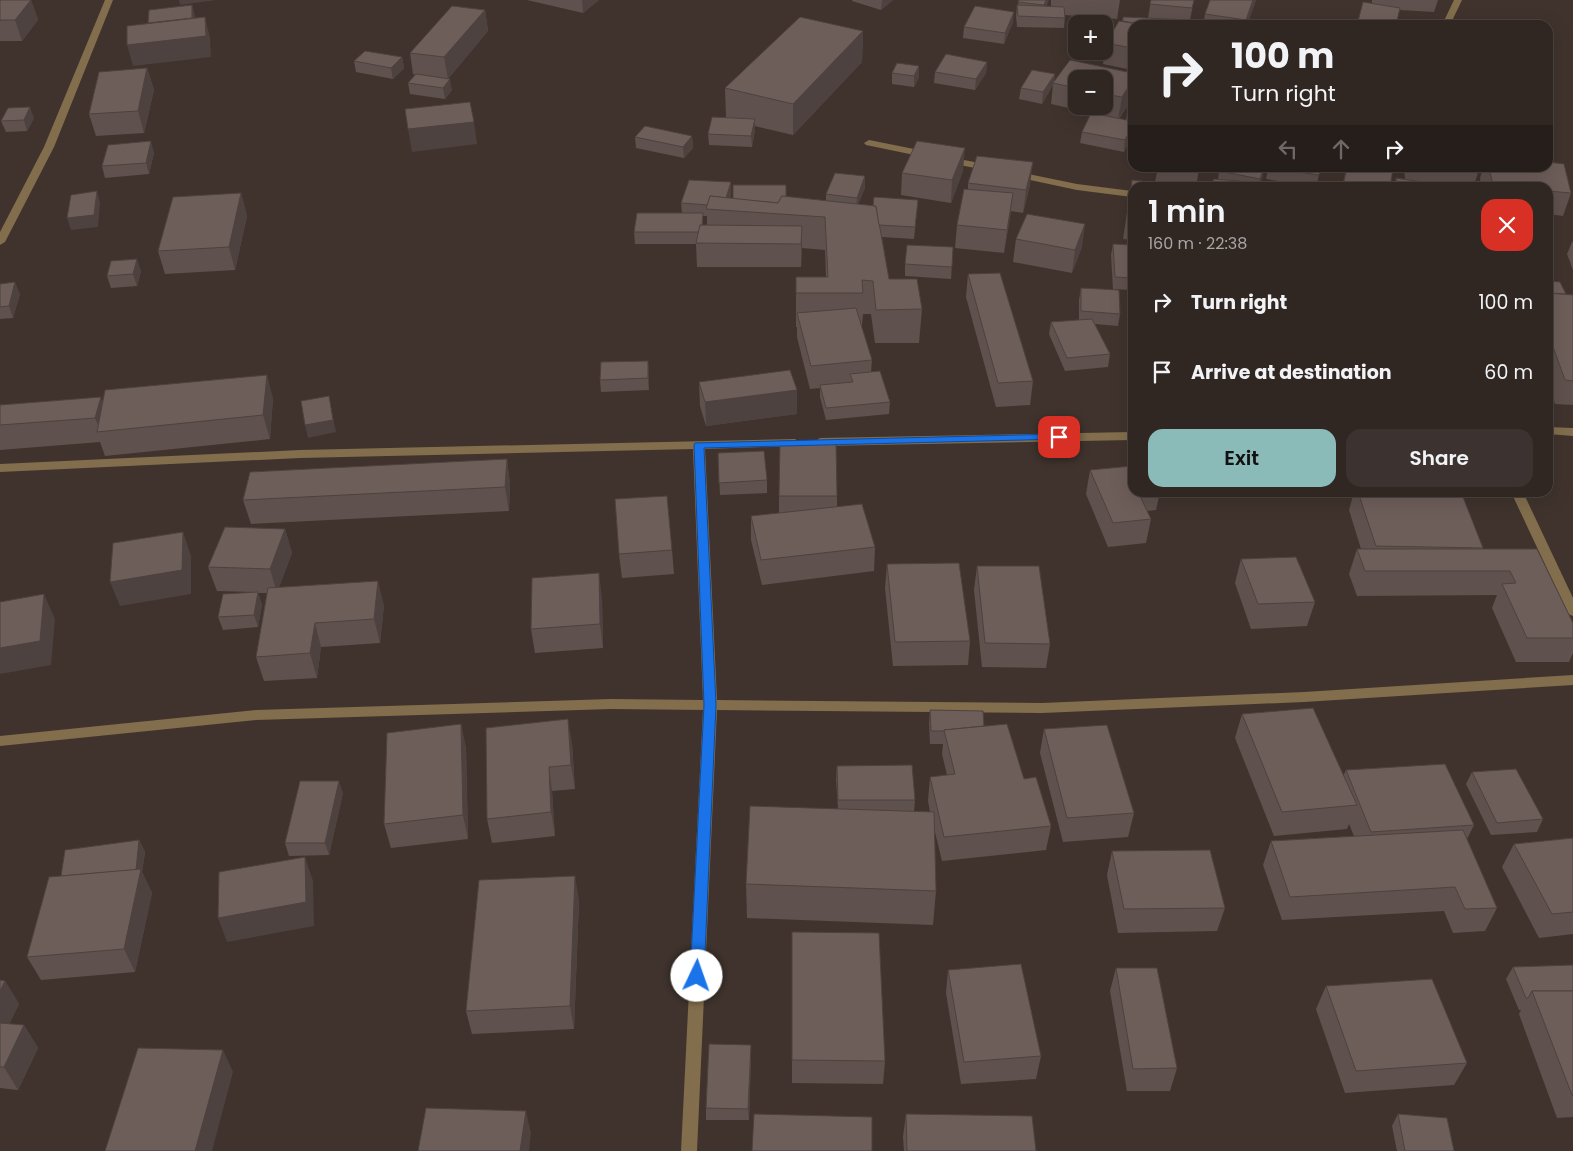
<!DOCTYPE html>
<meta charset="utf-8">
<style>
:root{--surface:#302622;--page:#3c322f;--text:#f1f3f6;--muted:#a8a5a5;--line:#4b4340;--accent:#8bbbb9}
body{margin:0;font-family:Poppins,sans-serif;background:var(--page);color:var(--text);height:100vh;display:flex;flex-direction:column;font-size:19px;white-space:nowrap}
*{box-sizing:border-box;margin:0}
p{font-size:16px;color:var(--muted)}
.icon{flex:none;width:28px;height:28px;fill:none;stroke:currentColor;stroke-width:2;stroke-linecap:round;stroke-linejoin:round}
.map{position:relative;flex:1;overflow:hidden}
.drawer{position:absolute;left:1128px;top:182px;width:425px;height:315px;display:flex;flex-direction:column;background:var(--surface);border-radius:15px;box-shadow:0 5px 20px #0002,0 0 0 1px var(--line)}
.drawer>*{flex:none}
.banner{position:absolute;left:1128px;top:20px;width:425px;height:152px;border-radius:15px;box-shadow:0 5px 20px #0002,0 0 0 1px var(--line);background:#302622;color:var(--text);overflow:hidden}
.buttons{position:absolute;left:1068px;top:15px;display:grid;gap:10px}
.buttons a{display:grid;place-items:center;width:45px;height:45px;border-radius:10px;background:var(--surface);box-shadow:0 5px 20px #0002,0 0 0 1px var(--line);font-size:25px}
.pin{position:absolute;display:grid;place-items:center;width:42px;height:42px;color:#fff;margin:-21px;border-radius:10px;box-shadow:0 2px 8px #0006}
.me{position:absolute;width:55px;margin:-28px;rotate:3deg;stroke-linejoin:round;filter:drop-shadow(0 0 4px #0008)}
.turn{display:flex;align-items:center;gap:18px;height:105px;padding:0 20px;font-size:22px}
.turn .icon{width:65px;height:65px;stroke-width:2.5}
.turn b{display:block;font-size:35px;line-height:42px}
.lanes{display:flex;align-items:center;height:48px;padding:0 20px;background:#0003;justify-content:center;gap:25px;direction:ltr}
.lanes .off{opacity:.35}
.round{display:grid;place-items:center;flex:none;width:52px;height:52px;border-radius:15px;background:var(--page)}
.headline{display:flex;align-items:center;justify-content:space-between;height:85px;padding:0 20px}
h1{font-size:30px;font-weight:600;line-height:38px}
.primary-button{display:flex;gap:10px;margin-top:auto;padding:10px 20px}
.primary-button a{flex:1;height:58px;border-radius:15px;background:var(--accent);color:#111;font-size:20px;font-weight:600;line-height:58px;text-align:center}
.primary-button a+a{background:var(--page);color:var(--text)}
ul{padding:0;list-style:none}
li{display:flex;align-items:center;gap:15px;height:70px;padding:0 20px}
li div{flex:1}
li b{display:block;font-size:19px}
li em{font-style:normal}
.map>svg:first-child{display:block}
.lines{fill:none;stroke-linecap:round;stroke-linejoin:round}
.minor{fill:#826e4c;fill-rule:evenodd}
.wall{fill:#5f514d;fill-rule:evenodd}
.shaded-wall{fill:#4d423f}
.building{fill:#6e5e5a;stroke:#4d423f}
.route{fill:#1a73e8;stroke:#114b97}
</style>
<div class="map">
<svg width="1573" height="1151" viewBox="0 0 1573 1151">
<rect width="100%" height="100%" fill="#40332d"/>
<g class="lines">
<g class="minor">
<path d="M105,0h8l-59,147 -49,95 -5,3v-13l44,-85z"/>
<path d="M1454,0h8l-12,25h-8z"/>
<path d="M869,140l60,12 5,3 -5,3 -63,-13 -2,-2z"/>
<path d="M948,157l42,8 5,3 -5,3 -45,-9 -2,-2z"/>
<path d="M1014,171l63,13 55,7v6l-55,-7 -66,-14 -2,-2z"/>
<path d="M1548,427l25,1v8l-25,-2z"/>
<path d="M1132,432v8l-312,6 -6,-4 6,-4z"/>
<path d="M795,439l6,4 -2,3 -94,3 12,251 325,3 262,-11 269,-17v10l-269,17 -262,11 -325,-3 -20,441h-16l22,-441 -92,-1 -355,11 -256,26v-10l256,-26 355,-11 92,1 -10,-251 -393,9 -300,14v-8l300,-14z"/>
<path d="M1511,492h12l50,106v18l-5,-2 -1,-3z"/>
</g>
</g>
<g class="wall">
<path d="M0,0h31l7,20 -16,21h-22z"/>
<path d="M527,0h72l-16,13z"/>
<path d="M852,0h41l-12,10 -29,-9z"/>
<path d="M1019,0l28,6h4v-6h69l-3,19 -52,-4 -1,13 -47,-1 -1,-11 1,-11h1z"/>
<path d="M1151,0h43l-4,20 -58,5v45l-29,-6 3,-21 16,-22 1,-4 25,1z"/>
<path d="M1256,0l-9,25h-44l2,-11z"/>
<path d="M1372,0h69h-3l-4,12 -34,-2 -28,-6z"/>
<path d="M485,10l3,21 -40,48 4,11 -7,9 -35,-5 -2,-11 8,-8 -3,-1 -3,-21z"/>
<path d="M1013,22l-9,22 -41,-6 1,-11z"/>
<path d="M863,31l-1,31 -69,73 -38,-9v4l-3,17 -43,-2 -1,-11 18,-17 -1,-29z"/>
<path d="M402,57l2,11 -11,11 -37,-7 -2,-11z"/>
<path d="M1070,60l62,13v61l-8,18 -44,-9 2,-11 9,-19 -40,-9 2,-19 -11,19 -23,-5 2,-11 11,-18 23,4 -1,8zM1076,79h28v27h-28zM1128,105l-2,15 -7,-1z"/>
<path d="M987,62l-1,11 -11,17 -41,-7 1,-11z"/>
<path d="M919,66v11l-5,10 -22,-3v-11z"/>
<path d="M147,68l7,22 -10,43 -48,3 -7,-22z"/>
<path d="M34,118l-7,13 -21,1 -5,-11z"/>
<path d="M692,136l1,12 -9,10 -48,-10 -1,-11z"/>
<path d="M154,153l-5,21 -44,4 -3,-12z"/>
<path d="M1158,168h41l-3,20 -13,-2 -51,2v52l-9,-1 9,-59 23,2z"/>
<path d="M1268,168l51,7 -3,12 -50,-8z"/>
<path d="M1346,168h47l-3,20h-48z"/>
<path d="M1404,168h73l1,5 -5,15h-79l2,-10 9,1z"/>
<path d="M1483,168h65l23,25 -8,23 -15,-2v-26h-67l-1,-10z"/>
<path d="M963,171l-12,32 -50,-8 1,-22z"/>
<path d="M1219,171l44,5 -5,12h-46l1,-9 5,1z"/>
<path d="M731,182v12l-1,4 56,-1 40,4v-7l39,-6 -7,16 15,2 45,-6 -4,39 -32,-2 7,42 33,30 -3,34h-44l-4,-29h-8l-1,12h-1l11,34 -1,12 19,30 -1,12 -63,6 -6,-23v-9l-10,1 -13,-52v-10h-1v-50h30l-1,-27 -23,-2 -1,19h-104l-1,-23h-61l-1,-12 48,-19 -1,-10zM703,216h4v9h-4z"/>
<path d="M968,183l62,2 -7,28 -12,-2 -7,42 -49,-5 2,-23 11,-36z"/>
<path d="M241,193l6,23 -12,54 -70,4 -7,-23z"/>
<path d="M1016,239l66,8 -10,26 -59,-11z"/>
<path d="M1572,242h1v28l-6,-16z"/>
<path d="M1113,244l19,1v45l-19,-1 -2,-34z"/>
<path d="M953,247l-2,32 -46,-3v-12z"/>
<path d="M141,271l-4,15 -26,2 -4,-12z"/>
<path d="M968,274l65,107 -3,24 -34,2 -30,-110z"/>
<path d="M1548,281l18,13 7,1v110l-18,-1 -7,-22z"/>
<path d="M0,284l20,10 -7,24 -13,1z"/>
<path d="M1081,288l39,26 -2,12 -23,-2 15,30 -2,13 -43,4 -16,-37 2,-12 28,-2v-20z"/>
<path d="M648,361l1,29 -48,2 -1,-12z"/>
<path d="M699,382l98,8v24l-91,12 -6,-20z"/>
<path d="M273,398l-3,41 -165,17 -5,-14 -100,8v-45z"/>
<path d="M718,453l49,27v13l-47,2z"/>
<path d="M507,459l3,25 -1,27 -258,13 -8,-24z"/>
<path d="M1090,470l42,22h28l-4,18 -9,1 4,8 -5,24 -38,4 -22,-53z"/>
<path d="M1354,492h107l22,56 -1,1 91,74v30l-4,9h-53l-24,-54 5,-13 -140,1 -8,-22 8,-25h4l-12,-39z"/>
<path d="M779,496h58v10l38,41 -1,24 -112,14 -11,-45v-24l28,-3z"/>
<path d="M285,529l7,24 -13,34 105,18 -4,38 -59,4 -4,31 -53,3 -8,-24 11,-64h-9l4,12 -4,22 -35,3 -5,-13 34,-25 -35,-1 -9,-24z"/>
<path d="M672,550l2,24 -52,4 -3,-24z"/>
<path d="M1241,559l74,43 -8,24 -56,3 -16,-46z"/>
<path d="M887,564l83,77 -2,24 -75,1 -8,-78z"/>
<path d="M977,566l73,78 -4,24 -64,-1 -8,-77z"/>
<path d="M602,598l1,50 -68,5 -4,-24z"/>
<path d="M930,710l54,16 40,53 27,47 -5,24 -104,11 -8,-33 2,63 -3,34 -186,-7 -1,-34 92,-75 -2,-30 1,-13 78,34 -1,11 16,1 -2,-11 2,-24 17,-2 -5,-21 1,-10h-13l-1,-21z"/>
<path d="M1242,714l101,62 3,-6 128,55 -7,14 30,69 -12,23 -32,2 -9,-22 -162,9 -19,-55 8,-24 83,-5 -5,-12 -2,5 -73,7 -39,-98z"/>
<path d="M461,724l5,25 2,90 -77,9 -7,-24z"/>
<path d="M1044,729l90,84 -6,24 -65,5 -23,-89z"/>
<path d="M572,743l3,46 -23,2 3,45 -63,7 -5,-24z"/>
<path d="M1472,772l71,47 -6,13 -46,3 -25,-51z"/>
<path d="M343,793l-14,62 -40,1 -4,-13z"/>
<path d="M1573,838v96l-34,4 -37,-71 12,-23z"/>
<path d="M139,840l6,12 -3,20 10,21 -17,79 -94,8 -14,-23 34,-81z"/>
<path d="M1112,851l113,57 -8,23 -99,2 -11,-58z"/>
<path d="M579,900l-5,129 -102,5 -6,-23z"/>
<path d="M792,932l93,129 -2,23 -91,-1z"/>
<path d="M1573,965v152l-16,1 -38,-104 2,-4h-2l-13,-31 7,-12z"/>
<path d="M1116,968l61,100 -7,23h-43l-17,-100z"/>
<path d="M948,970l93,86 -5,23 -75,5 -15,-91z"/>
<path d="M0,980l5,1 14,23 -10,20 15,1 14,23 -20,42 -18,-2z"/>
<path d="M1326,986l141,77 -13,22 -109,8 -29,-84z"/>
<path d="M751,1057l-2,63h-43v-12z"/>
<path d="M906,1114l130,37h-132l-1,-14z"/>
<path d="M1398,1114l56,37h-57l-5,-25z"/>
</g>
<g class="shaded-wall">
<path d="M31,0l7,20 -16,21 -7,-21z"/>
<path d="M179,0h37l-36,5z"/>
<path d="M582,0h17l-16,13z"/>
<path d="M882,0h11l-12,10z"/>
<path d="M1046,0h3l-6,16 1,-11z"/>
<path d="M1253,0h3l-9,25h-2z"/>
<path d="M192,5l3,11 -1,17 -43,4z"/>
<path d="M485,10l3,21 -40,48 -4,-22z"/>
<path d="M1014,12l-1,10 -9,22 1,-11z"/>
<path d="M205,17l5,21 1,19 -78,9 -6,-21z"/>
<path d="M863,31l-1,31 -69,73v-31z"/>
<path d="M402,57l2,11 -11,11 -2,-11z"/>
<path d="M987,62l-1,11 -11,17 1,-11z"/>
<path d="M919,66v11l-5,10v-11z"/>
<path d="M147,68l7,22 -10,43 -6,-22z"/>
<path d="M1055,74l-2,11 -11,19 1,-12z"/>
<path d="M450,79l2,11 -7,9 -2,-11z"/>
<path d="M1132,81v17l-4,5v2l-10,14 4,-22z"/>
<path d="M30,107l4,11 -7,13 -3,-11z"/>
<path d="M755,119v11l-3,17 -1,-11z"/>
<path d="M474,122l3,22 -65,8 -4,-23z"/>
<path d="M1132,126v8l-8,18 1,-12z"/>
<path d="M692,136l1,12 -9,10 -1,-11z"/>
<path d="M151,141l3,12 -5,21 -3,-11z"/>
<path d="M965,148l-2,23 -12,32 1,-23z"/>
<path d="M1033,162l-3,23 -7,28 3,-23z"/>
<path d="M1264,168l-1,8 -5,12 2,-9z"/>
<path d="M865,176v12l-9,22 1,-12z"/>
<path d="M731,182v12l-5,17 -3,-5z"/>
<path d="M97,191l3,12 -2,24 -27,3 -4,-12z"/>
<path d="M241,193l6,23 -12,54 -6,-23z"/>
<path d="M1013,193l-3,23 -6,37 3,-23z"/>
<path d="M1085,224l-3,23 -10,26 3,-23z"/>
<path d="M802,226v23l-1,18v-23z"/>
<path d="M137,259l4,12 -4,15 -4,-12z"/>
<path d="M15,282l5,12 -7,24 -4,-12z"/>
<path d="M648,361l1,12v17l-1,-12z"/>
<path d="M267,375l6,23 -3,41 -7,-24z"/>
<path d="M797,390v24l-91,12 -1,-24z"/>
<path d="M329,396l7,36 -28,6 -3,-13z"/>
<path d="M101,397l8,24 -8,11 -6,-14z"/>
<path d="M507,459l3,25 -1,27 -4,-24z"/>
<path d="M285,529l7,24 -15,40 -7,-24z"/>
<path d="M183,532l8,24v38l-71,12 -10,-24z"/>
<path d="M599,573l3,25 1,50 -3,-24z"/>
<path d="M378,581l6,24 -4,38 -6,-24z"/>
<path d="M258,592l4,13 -4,22 -4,-12z"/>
<path d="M44,594l11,25 -4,46 -51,9v-26z"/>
<path d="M315,623l6,24 -4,31 -7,-25z"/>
<path d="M568,719l4,24 3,46 -4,-24z"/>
<path d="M461,724l5,25 2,90 -5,-24z"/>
<path d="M549,767l3,24 3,45 -4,-24z"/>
<path d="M339,781l4,12 -14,62 -4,-12z"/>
<path d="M139,840l6,12 -3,20 10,21 -17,79 -11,-23z"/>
<path d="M305,857l8,24 1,45 -87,16 -9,-24z"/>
<path d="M575,876l4,24 -5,129 -4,-23z"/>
<path d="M5,981l14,23 -19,38v-51z"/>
<path d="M24,1025l14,23 -20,42 -14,-23z"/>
<path d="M751,1045v12l-2,63 -1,-11z"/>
<path d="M223,1050l10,22 -21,79h-17z"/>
<path d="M526,1111l5,22 -2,18h-9z"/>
</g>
<g class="building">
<path d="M0,0h31l-16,20h-15z"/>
<path d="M1019,0h27l-2,5 -26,-3z"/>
<path d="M1151,0h43l-2,8 -42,-4z"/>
<path d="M1210,0h43l-7,20 -41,-6z"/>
<path d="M1363,2l37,6 -4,17h-39z"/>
<path d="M192,5v13l-44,5 1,-13z"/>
<path d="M1017,5l47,2 1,11 -47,-2z"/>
<path d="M452,6l33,4 -41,47 -34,-4z"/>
<path d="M975,6l39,6 -9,21 -41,-6z"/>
<path d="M205,17l1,19 -79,9v-19z"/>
<path d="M800,17l63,14 -70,73 -68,-16z"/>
<path d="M1123,17l68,3 1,5h-48l-21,-4z"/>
<path d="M1119,21l25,4h-12v23l-26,-5z"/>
<path d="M365,51l37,6 -11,11 -37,-7z"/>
<path d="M946,54l41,8 -11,17 -41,-7z"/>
<path d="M1070,60l62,13v8l-10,16 -18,-3v-15h-28v9l-23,-5z"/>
<path d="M897,63l22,3 -5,10 -22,-3z"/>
<path d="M147,68l-9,43 -49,3 10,-42z"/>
<path d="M1032,70l23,4 -12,18 -22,-4z"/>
<path d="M416,74l34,5 -7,9 -35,-5z"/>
<path d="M1130,91h2v12h-4z"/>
<path d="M470,102l4,20 -66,7 -3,-20z"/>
<path d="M30,107l-6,13 -23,1 7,-13z"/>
<path d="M1091,113l41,8v5l-7,14 -43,-8z"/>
<path d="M712,117l43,2 -4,17 -43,-2z"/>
<path d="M645,126l47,10 -9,11 -48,-10z"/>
<path d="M151,141l-5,22 -44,3 6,-21z"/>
<path d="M917,141l48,7 -13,32 -50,-7z"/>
<path d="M977,156l56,6 -7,28 -58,-7z"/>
<path d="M1548,162l16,2 7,29 -23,-2v-3h-31l-24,-3 -4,-17h59z"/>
<path d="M1221,168h43l-4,11 -41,-8z"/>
<path d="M1270,168h51l-2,7z"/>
<path d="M1347,168h46l-3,20h-30l-17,-3z"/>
<path d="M1425,168h52l1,5z"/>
<path d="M835,173l30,3 -8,22 -31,-4z"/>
<path d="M1396,178l27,4 1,6h-27z"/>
<path d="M1213,179l27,2 2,7h-27z"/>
<path d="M689,180l42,2 -5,16 -16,-2 -2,9 -27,-2z"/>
<path d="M1132,180l51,6 -1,2h-50v29l-5,-1z"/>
<path d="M1284,183l26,5h-26z"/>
<path d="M733,185h53v12l-4,-1 -4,7 -45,-4z"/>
<path d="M964,189l49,4 -6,37 -50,-5z"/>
<path d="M97,191l-3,24 -27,3 4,-23z"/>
<path d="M241,193l-12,54 -71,4 15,-54z"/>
<path d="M710,196l68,7 4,-7 94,10 13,73h28l5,30 -46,1 -3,-29 -11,-1 1,13h-67v-16h32l-3,-60 -119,-8z"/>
<path d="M874,197l44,3 -3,27 -36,-2 -3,-19h-3z"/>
<path d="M637,213h66l-1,12h-2l-1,7h-65z"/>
<path d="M1027,214l58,10 -10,26 -59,-11z"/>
<path d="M700,225l102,1 -1,18 -105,-1z"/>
<path d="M1113,244l19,1v33l-17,-1z"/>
<path d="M907,245l46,2 -1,20 -47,-3z"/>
<path d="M137,259l-4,15 -26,2 4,-15z"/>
<path d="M1000,273l33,108 -35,2 -30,-109z"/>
<path d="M1548,281l12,1 6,12 -18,-1z"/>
<path d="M15,282l-6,24 -9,1v-23z"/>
<path d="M1081,288l38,2 1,24 -39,-3z"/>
<path d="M1548,293l25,2v86l-8,-1 -17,-47z"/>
<path d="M856,308l16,52 -61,6 -14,-53z"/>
<path d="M1092,319l18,35 -43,4 -16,-36z"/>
<path d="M648,361v17l-48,2 1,-18z"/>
<path d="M790,370l7,20 -92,12 -6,-20z"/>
<path d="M880,371l10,31 -64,6 -6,-23 33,-3 -3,-8z"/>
<path d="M267,375l-4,40 -166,17 8,-42z"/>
<path d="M329,396l4,24 -28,5 -4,-24z"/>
<path d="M101,397l-6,21 -95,7v-20z"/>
<path d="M780,441h56l1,55h-58z"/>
<path d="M764,451l3,29 -48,3 -1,-30z"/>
<path d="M507,459l-2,28 -262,13 7,-28z"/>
<path d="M1132,466v26h6l13,27 -38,4 -23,-53z"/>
<path d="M1358,492h103l22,56 -107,-2z"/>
<path d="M667,496l5,54 -53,4 -4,-55z"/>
<path d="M862,504l13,43 -114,13 -10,-44z"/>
<path d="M225,527l60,2 -15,40 -62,-2z"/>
<path d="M183,532l-1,38 -72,12 3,-39z"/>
<path d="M1357,549h180l36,74v15h-46l-25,-54 14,-1 -6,-12h-145z"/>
<path d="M1296,557l19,45 -57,2 -17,-45z"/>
<path d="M959,563l11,78 -75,1 -8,-78z"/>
<path d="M977,566h62l11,78 -65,-1z"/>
<path d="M599,573l1,51 -69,5 1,-51z"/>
<path d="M378,581l-4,38 -59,4 -5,30 -54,4 12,-69z"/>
<path d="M258,592l-4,23 -36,2 5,-23z"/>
<path d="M44,594l-4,47 -40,7v-46z"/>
<path d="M1313,708l44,97 -75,7 -40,-98z"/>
<path d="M930,710l53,1 1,15 -40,4v1h-13z"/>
<path d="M568,719l3,46 -22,2 2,45 -64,7 -1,-91z"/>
<path d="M461,724l2,91 -79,9 3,-91z"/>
<path d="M1007,724l17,55 12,-2 15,49 -107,11 -14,-60 25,-3 -11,-44z"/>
<path d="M1107,725l27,88 -67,5 -23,-89z"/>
<path d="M1445,764l29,61 -103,7 -25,-62z"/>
<path d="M912,765l3,35h-77l-1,-34z"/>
<path d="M1516,769l27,50 -46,4 -25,-51z"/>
<path d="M300,781h39l-14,62h-40z"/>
<path d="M750,806l184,6 2,79 -190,-7z"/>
<path d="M1463,830l34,78 -32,1 -10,-22 -165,10 -19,-56z"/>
<path d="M1573,838v74l-21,2 -38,-70z"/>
<path d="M139,840l-3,30 -75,6 4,-26z"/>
<path d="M1210,850l15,58 -101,1 -12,-58z"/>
<path d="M305,857l1,45 -88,16 1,-46z"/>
<path d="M141,869l-17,80 -97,8 22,-80z"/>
<path d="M575,876l-5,130 -104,5 13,-131z"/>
<path d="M792,932l87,1 6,128 -93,-1z"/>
<path d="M1021,964l20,92 -77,6 -16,-92z"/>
<path d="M1573,965v26h-41l-4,7h-2l-13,-31z"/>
<path d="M1116,968h41l20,100 -44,1z"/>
<path d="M1432,979l35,84 -111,8 -30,-85z"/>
<path d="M0,980l5,1 -5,10z"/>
<path d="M1532,991h41v104h-1z"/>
<path d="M0,1023l24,2 -20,42h-4z"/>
<path d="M709,1044l42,1 -3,64 -42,-1z"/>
<path d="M138,1048l85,2 -28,101h-90z"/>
<path d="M426,1108l100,3 -6,40h-102z"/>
<path d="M754,1114l118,3v34h-120z"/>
<path d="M906,1114l126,2 4,35h-129z"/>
<path d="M1398,1114l49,4 7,33h-49z"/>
</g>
<path class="route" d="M1059,434l4,1 1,2 -1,2 -359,9 12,257 -12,271 -2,5 -5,2 -5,-2 -2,-5 14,-271 -10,-260 1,-2z"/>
</svg>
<div class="buttons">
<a>+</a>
<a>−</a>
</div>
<div class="pin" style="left:1059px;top:437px;background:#d93025"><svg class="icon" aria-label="arrive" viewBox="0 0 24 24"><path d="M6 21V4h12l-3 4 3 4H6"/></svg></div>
<svg class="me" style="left:697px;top:976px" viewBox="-20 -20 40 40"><circle r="19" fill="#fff"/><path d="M0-13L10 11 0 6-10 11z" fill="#1a73e8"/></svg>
<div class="banner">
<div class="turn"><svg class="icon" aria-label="right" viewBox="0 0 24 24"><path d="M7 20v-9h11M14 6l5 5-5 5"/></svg><div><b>100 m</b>Turn right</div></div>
<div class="lanes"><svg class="icon off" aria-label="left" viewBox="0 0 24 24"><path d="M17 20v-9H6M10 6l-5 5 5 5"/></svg><svg class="icon off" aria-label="ahead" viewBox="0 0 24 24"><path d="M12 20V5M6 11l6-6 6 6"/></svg><svg class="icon" aria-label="right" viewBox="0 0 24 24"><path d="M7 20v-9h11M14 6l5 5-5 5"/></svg></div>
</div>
<section class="drawer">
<div class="headline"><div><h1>1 min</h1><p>160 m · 22:38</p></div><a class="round" style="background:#d93025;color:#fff"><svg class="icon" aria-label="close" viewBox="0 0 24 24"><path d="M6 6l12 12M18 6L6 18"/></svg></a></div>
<ul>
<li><svg class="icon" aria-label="right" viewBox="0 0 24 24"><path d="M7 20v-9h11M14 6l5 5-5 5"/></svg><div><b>Turn right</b></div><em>100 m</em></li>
<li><svg class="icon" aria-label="arrive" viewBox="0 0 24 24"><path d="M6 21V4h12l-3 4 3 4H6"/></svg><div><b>Arrive at destination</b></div><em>60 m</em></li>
</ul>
<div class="primary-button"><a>Exit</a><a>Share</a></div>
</section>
</div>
